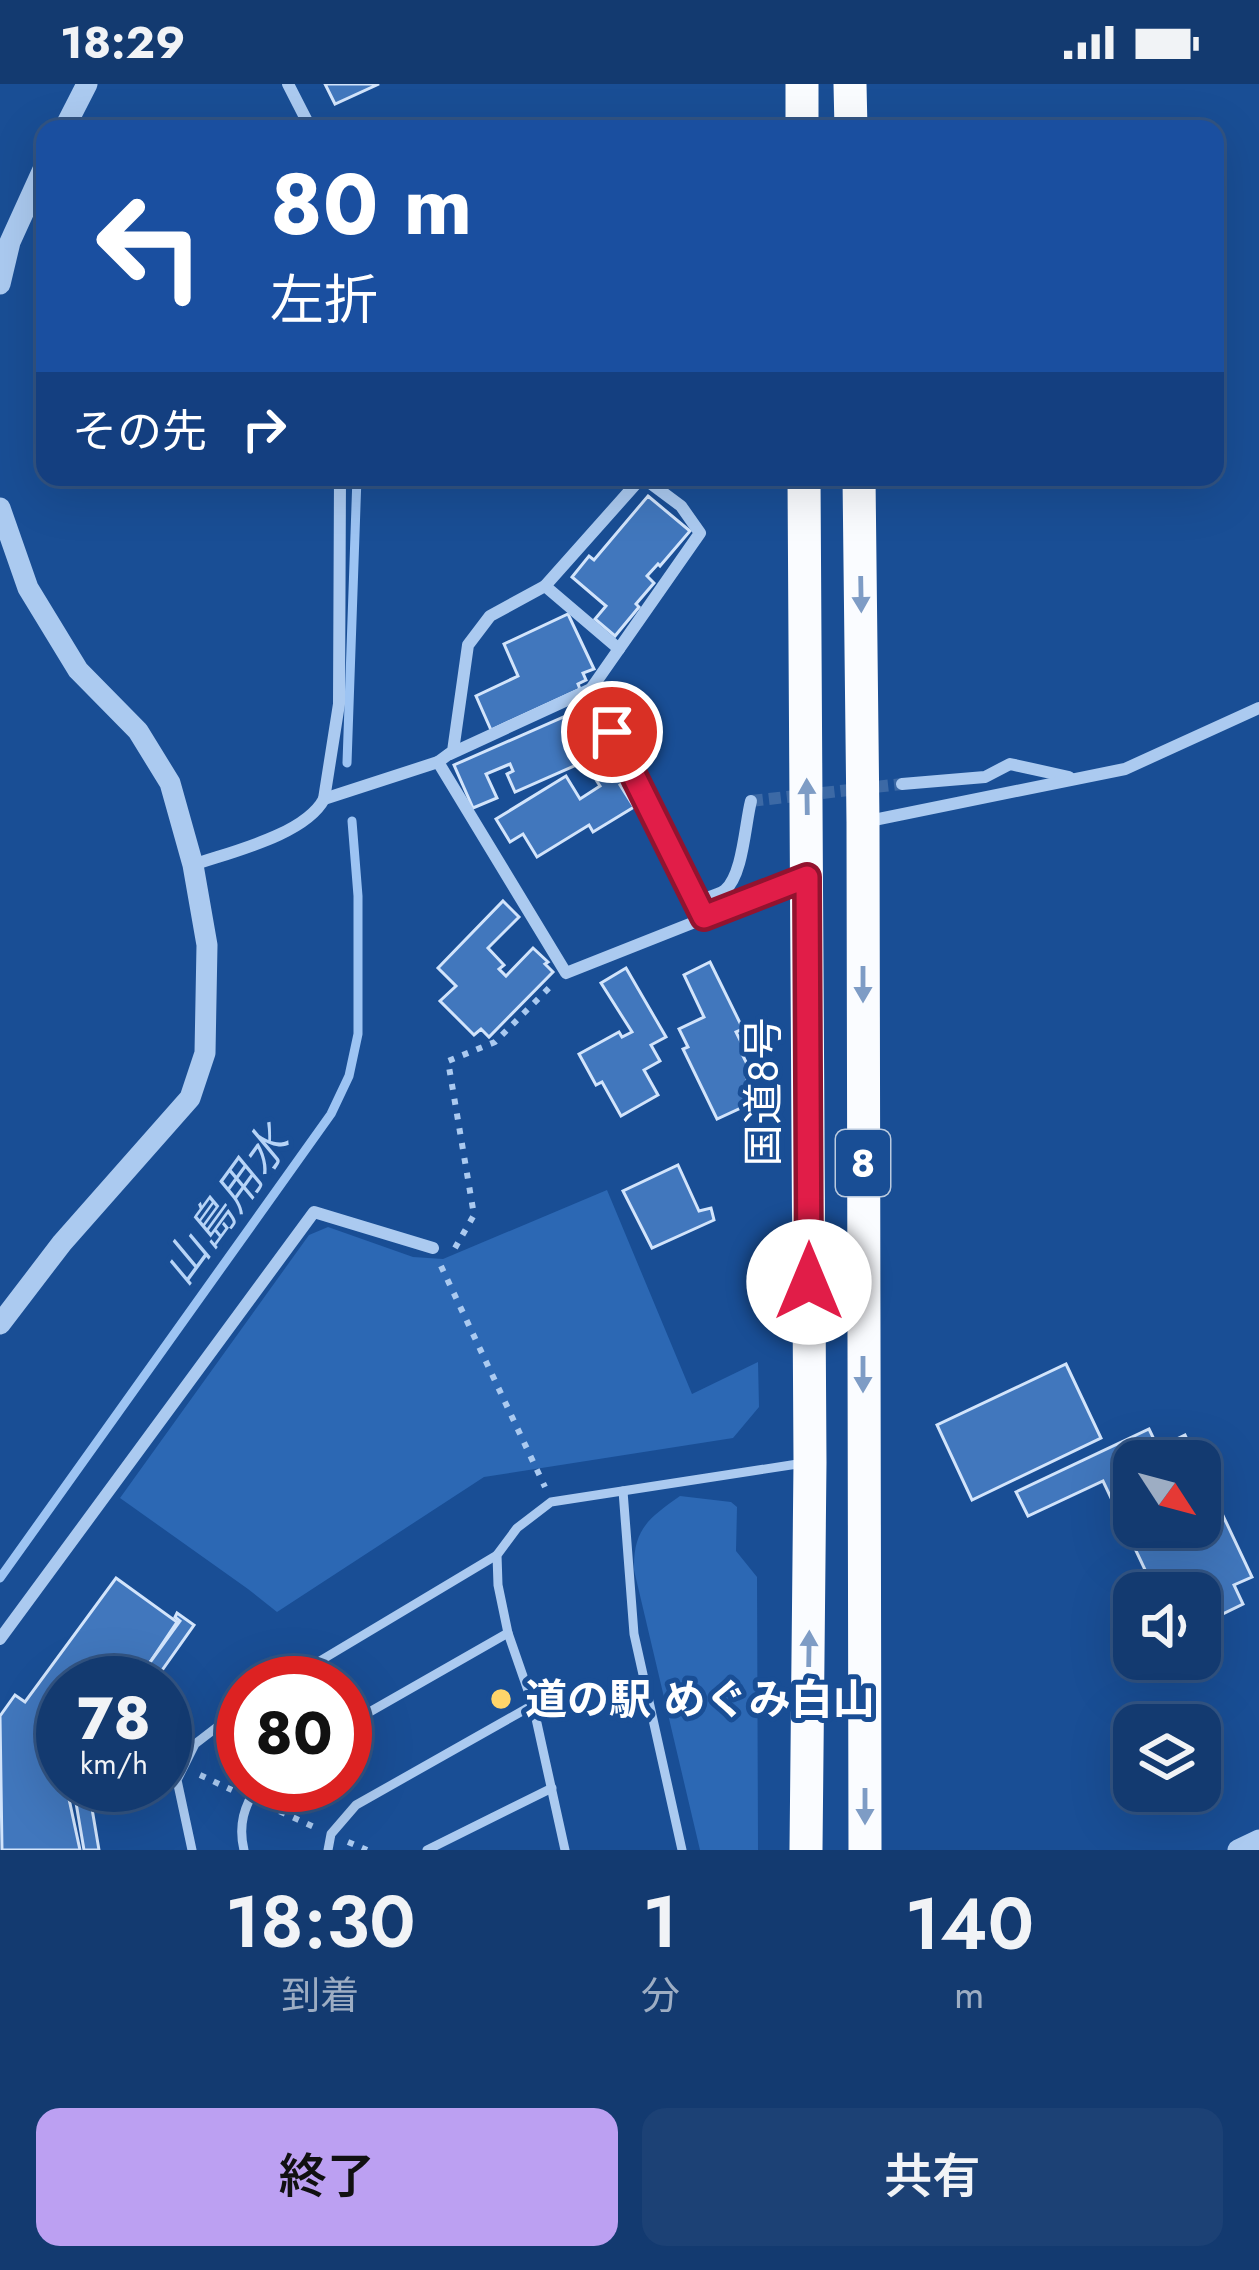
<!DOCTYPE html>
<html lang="ja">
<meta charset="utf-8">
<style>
:root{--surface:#133a70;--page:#1c4175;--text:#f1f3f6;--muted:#9dadc3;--line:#325483;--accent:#bca0f2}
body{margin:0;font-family:Jost,"Noto Sans JP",sans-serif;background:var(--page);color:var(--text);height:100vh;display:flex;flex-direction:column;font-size:45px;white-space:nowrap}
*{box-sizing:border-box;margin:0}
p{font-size:39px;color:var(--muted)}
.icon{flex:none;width:66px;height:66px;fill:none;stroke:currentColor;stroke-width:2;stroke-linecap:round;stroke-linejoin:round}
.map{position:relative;height:1766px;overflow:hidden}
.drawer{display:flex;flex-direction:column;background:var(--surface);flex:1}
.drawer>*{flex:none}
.hud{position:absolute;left:36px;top:36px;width:1188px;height:366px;border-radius:24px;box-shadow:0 12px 48px #0002,0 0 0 3px var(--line);background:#1a4fa0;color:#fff;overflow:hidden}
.needle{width:78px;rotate:126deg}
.tools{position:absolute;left:1113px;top:1356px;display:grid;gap:24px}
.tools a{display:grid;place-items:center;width:108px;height:108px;border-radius:24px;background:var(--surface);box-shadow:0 12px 48px #0002,0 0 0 3px var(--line);font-size:60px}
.speed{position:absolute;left:36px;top:1572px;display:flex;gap:24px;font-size:60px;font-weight:700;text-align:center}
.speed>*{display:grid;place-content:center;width:156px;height:156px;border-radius:50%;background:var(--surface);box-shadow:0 12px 48px #0002,0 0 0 3px var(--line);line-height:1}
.speed small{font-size:30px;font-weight:400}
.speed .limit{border:18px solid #d22;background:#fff;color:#111}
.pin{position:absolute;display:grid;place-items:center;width:102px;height:102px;color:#fff;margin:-51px;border:6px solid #fff;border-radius:50%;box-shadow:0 3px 12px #0007}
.me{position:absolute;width:132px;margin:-66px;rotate:0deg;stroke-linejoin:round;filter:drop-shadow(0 0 9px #0008)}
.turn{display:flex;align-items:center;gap:42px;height:252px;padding:0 36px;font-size:54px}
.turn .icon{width:156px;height:156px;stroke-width:2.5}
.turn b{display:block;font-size:84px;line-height:102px}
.then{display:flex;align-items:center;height:114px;padding:0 36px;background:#0003;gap:24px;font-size:45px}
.eta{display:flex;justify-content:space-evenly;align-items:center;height:204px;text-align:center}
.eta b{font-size:72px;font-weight:600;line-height:84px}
.button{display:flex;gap:24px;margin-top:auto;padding:24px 36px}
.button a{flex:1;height:138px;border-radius:24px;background:var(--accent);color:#111;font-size:48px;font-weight:600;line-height:138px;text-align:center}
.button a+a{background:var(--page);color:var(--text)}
.status{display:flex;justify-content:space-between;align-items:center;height:84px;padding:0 60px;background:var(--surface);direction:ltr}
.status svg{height:33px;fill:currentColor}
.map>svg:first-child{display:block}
.green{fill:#2c68b4}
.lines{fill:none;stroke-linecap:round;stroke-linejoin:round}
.stream{stroke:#9dc4f3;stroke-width:9}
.building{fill:#4177bd;stroke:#d2e4fb;stroke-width:3}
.minor-tunnel{stroke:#3c69a5;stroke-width:12;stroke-dasharray:12 6;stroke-linecap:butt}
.path{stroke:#abcaf0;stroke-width:6;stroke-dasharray:6 9;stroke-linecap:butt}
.service{stroke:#abcaf0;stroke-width:9}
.minor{stroke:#abcaf0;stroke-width:12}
.tertiary{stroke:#abcaf0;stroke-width:21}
.trunk{stroke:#fafcff;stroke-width:33}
.oneway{fill:#7e9cc5}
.route-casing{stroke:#92132f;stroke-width:30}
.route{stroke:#e11d48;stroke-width:21}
.poi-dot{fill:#ffd56a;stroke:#194e95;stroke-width:4.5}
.labels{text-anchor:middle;stroke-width:10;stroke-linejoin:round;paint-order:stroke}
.shield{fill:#194e95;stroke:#bacadf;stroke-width:3}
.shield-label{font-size:39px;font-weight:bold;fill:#fff}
.street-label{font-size:42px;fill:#fff;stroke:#194e95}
.poi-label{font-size:42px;font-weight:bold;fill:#fff;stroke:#194e95;text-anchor:start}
.water-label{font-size:45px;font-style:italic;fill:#b7d4f7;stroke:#194e95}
</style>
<div class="status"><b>18:29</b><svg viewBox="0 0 49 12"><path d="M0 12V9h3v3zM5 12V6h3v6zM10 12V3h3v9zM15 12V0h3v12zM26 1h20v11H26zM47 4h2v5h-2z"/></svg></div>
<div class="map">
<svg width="1259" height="1766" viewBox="0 0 1259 1766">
<rect width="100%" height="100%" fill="#194e95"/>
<g class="green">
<path d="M607,1106l85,204 66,-32 1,45 -26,31 -249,39 -207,135 -29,-23 -128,-91 189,-263 19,-8 85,30 30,2z"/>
<path d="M680,1412l51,6 6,5 -1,44 21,26 1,273h-58l-66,-280c-1,-41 15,-52 46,-74z"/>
</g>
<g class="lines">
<g class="stream">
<path d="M347,679l10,-286"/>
<path d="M0,1494l331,-464 18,-38 9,-42v-138l-6,-75"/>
</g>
</g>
<g class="building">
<path d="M325,0h54l-44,20z"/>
<path d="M648,412l42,35 -30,35 -2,-2 -11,12 7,7 -18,21 3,3 -24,29 -20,-17 11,-13 -34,-29 17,-21 5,4z"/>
<path d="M568,530l26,55 -11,4 3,7 -8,4 2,5 -89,41 -15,-34 42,-20 -14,-32z"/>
<path d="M584,624l11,25 -14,7 9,19 -75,33 -8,-18 6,-3 -3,-7 -24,10 11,24 -24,10 -19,-43z"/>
<path d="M614,669l15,26 -9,6 14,22 -41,25 -4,-7 -52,32 -14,-23 -13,8 -14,-23 70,-43 14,23 20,-13 -11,-17z"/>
<path d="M503,817l16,16 -31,31 16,17 -5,4 7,7 27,-28 15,14 -3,2 8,8 -64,65 -8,-8 -7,6 -34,-34 16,-15 -18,-18z"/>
<path d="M710,878l33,67 -7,3 11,22 -4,2 9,18 -6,3 12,23 -41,19 -34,-70 5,-2 -9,-18 25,-12 -20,-42z"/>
<path d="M626,884l40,69 -15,8 9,16 -16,9 14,25 -37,21 -19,-34 -6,3 -17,-31 40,-22 3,5 10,-5 -31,-49z"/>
<path d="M678,1081l21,46 12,-3 3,12 -62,28 -29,-57z"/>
<path d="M1066,1280l35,74 -129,62 -35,-75z"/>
<path d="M1149,1345l9,19 27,-13 12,26h-63v66h66v-60l52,110 -18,8 9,19 -43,21v-32h-44l-53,-112 -75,35 -12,-24z"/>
<path d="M116,1494l61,44 -41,61h-73v102h3l14,65h-78l-2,-134 15,-21 10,7z"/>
<path d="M177,1529l17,12 -41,58h-18l45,-62 -5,-4z"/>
<path d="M73,1701h15l11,65h-15z"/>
</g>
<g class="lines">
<path class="minor-tunnel" d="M751,717l151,-17"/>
<g class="path">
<path d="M455,1164l19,-33 -26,-154 47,-19 55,-55"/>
<path d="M441,1182l104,221"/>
<path d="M200,1691l32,15"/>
<path d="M266,1721l48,22"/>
<path d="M348,1758l19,8"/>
</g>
<g class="service">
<path d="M623,1407l11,143 48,216"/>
<path d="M283,1599l214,-128"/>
<path d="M345,1642l163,-93"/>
<path d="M192,1766l-15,-70 18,-36 48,-37"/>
<path d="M244,1766c-6,-25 0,-44 14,-65"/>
<path d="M328,1766l3,-16 25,-29 177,-100"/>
<path d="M427,1766l125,-62"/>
<path d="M565,1766l-32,-145 -25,-72 -10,-48 -1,-30 20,-27 34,-26 253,-39"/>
</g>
<g class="minor">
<path d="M288,0l23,45"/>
<path d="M642,393l39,29 19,27 -109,156 113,228"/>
<path d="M545,502l74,63"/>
<path d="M450,670l141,-65"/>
<path d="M438,678l15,-11 15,-106 22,-29 55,-30 97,-109"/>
<path d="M902,700l83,-7 25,-13 59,13"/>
<path d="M324,715l114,-37 128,211 235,-93"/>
<path d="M864,738l261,-53 134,-61"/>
<path d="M193,781c37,-13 112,-30 131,-66l15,-95 1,-227"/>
<path d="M696,817c8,-3 23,-6 29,-11 18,-15 20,-66 26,-89"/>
<path d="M0,1555l314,-427 119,36"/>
</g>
<g class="tertiary">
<path d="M64,45l23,-45"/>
<path d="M0,200l10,-42 35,-77"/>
<path d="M0,424l28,80 50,82 60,61 32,52 23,82 14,80 -2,108 -15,45 -128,145 -62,81"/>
<path d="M1238,1766l21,-10"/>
</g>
<g class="trunk">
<path d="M802,0v45"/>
<path d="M850,0l1,45"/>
<path d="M804,393l6,985 -4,388"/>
<path d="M859,393l4,345 2,1028"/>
</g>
</g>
<defs><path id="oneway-solid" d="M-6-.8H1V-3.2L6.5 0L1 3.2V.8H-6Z" transform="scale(3)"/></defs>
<g class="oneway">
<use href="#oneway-solid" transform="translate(861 510) rotate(89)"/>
<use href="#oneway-solid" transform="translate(807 713) rotate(-91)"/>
<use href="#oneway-solid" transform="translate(863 900) rotate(90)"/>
<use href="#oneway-solid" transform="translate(863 1290) rotate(90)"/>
<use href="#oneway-solid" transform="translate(809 1565) rotate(-89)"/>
<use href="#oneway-solid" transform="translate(865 1722) rotate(90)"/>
</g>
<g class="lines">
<defs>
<path id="route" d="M612,648l92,185 103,-40 2,405"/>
</defs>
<use href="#route" class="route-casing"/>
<use href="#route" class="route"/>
</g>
<circle class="poi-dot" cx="501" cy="1615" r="12"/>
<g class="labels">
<rect class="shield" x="836" y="1046" width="54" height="66" rx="9"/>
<g class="shield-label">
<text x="863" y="1093">8</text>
</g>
<g class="street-label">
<text transform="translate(763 1008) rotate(-90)" y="15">国道8号</text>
</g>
<g class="poi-label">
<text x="525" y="1630">道の駅 めぐみ白山</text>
</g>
<g class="water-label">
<text transform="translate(225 1121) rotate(-54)" y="16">山島用水</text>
</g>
</g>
</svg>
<div class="tools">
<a><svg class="needle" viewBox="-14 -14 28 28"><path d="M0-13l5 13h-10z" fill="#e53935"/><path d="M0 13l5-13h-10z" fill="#9dadc3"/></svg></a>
<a><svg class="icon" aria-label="sound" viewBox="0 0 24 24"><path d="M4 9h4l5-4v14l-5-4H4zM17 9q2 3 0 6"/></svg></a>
<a><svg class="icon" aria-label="layers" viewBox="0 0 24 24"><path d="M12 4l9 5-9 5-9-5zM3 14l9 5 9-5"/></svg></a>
</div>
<div class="speed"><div>78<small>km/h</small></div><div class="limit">80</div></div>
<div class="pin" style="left:612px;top:648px;background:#d93025"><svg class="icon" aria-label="arrive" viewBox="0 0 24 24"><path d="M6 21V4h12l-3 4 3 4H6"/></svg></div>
<svg class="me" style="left:809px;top:1198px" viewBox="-20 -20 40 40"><circle r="19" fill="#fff"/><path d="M0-13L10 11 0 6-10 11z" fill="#e11d48"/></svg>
<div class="hud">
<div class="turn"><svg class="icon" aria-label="left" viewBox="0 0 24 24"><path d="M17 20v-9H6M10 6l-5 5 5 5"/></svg><div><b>80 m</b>左折</div></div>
<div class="then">その先<svg class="icon" aria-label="right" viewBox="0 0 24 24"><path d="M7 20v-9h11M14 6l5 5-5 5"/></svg></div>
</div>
</div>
<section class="drawer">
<div class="eta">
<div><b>18:30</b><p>到着</p></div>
<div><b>1</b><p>分</p></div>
<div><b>140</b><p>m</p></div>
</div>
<div class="button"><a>終了</a><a>共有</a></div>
</section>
